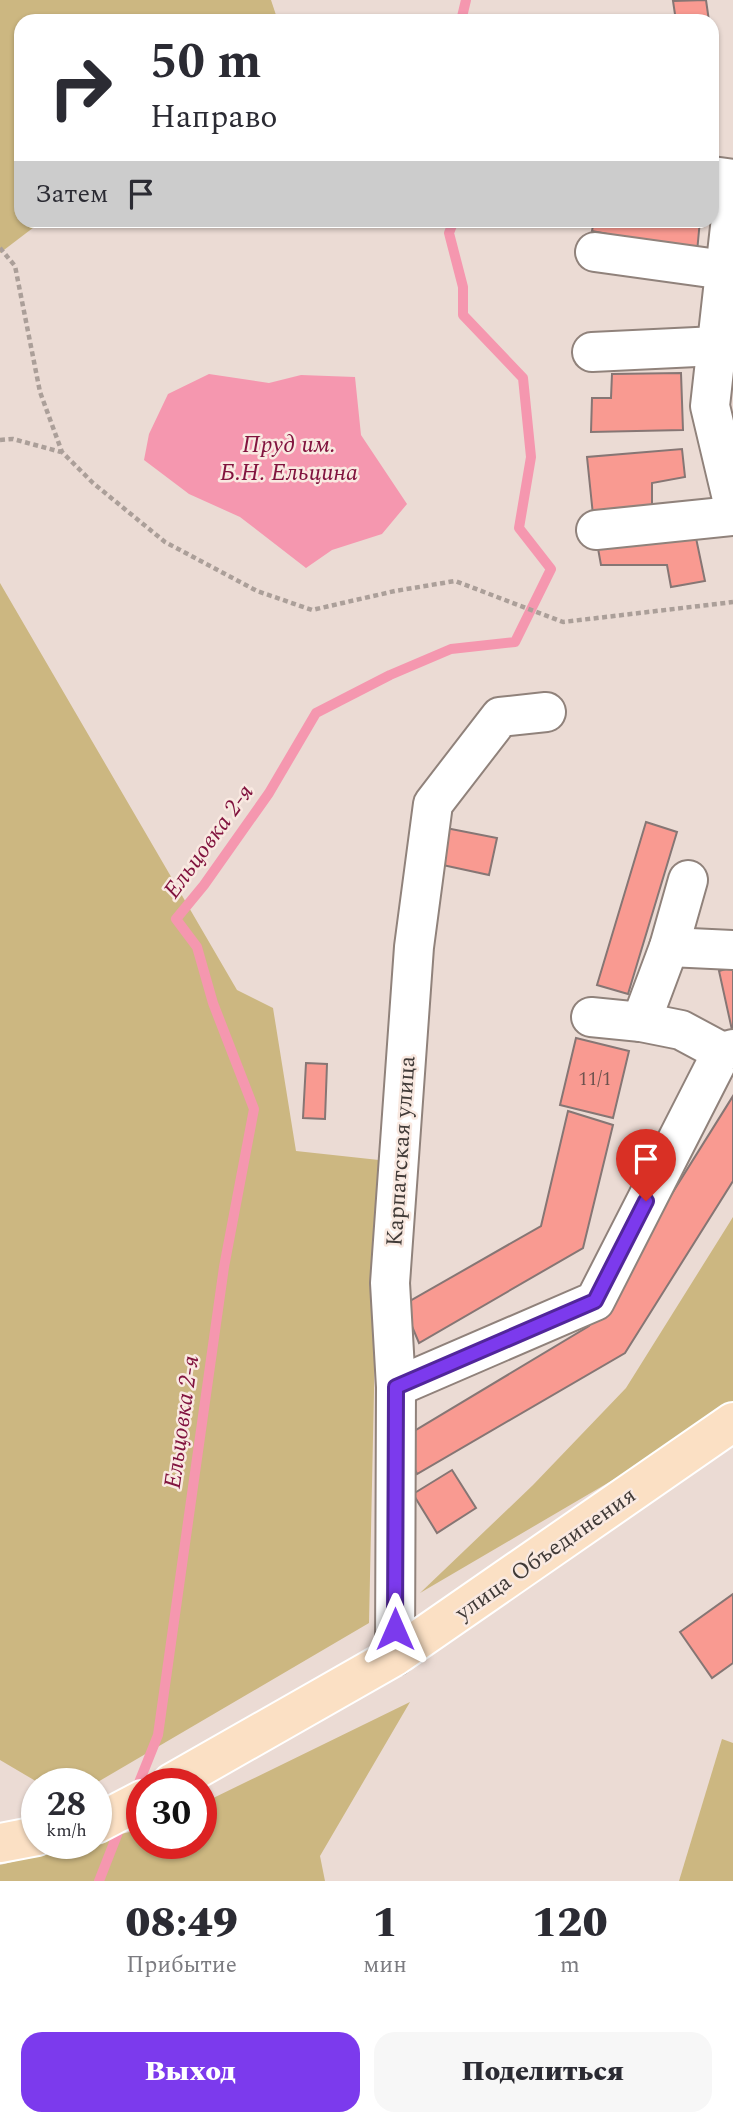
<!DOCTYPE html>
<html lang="ru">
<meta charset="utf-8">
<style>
:root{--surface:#fff;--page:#f7f7f7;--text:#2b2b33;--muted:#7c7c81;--accent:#7c3aed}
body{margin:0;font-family:Spectral,serif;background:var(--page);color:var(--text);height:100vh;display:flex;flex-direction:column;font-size:26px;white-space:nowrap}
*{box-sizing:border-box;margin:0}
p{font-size:23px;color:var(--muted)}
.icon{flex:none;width:38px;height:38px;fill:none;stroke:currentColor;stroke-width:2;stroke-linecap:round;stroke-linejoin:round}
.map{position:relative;height:1881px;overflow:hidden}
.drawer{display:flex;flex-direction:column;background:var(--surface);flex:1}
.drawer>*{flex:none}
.guide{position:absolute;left:14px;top:14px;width:705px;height:214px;border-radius:21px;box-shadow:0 2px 5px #0004;background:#fff;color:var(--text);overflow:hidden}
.speed{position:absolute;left:21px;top:1768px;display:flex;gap:14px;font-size:35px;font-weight:700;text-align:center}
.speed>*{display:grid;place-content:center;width:91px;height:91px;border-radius:50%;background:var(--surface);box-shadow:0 2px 5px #0004;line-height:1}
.speed small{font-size:18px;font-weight:400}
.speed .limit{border:10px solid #d22;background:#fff;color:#111}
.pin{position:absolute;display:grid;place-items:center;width:60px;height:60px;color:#fff;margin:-72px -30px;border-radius:50% 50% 50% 0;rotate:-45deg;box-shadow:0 0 7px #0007}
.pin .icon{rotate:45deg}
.me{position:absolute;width:77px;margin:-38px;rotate:0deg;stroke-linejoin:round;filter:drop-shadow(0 0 5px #0008)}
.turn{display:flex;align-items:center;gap:24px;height:147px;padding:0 21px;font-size:32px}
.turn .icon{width:91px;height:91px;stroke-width:2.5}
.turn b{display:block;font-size:49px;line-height:60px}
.then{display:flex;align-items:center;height:66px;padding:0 21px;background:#0003;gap:14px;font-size:26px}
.eta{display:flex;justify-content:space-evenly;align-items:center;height:119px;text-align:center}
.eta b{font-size:42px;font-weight:800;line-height:49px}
.cta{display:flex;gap:14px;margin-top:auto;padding:14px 21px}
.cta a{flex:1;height:80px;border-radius:21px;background:var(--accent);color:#fff;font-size:28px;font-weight:800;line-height:80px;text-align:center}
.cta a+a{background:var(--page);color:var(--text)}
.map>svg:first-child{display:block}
.green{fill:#ccb781}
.water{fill:#f597af}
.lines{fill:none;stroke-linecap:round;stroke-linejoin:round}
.stream{stroke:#f597af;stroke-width:10}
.building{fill:#f99a91;stroke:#867674;stroke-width:2}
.minor-casing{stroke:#90827b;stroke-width:42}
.major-casing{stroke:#fff;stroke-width:42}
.path{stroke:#ab9f99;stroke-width:4.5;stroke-dasharray:5 3.5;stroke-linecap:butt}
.minor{stroke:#fff;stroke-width:38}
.major{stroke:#fbe0c4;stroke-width:38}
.route-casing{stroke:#51269a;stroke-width:18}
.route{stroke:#7c3aed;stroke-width:12}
.labels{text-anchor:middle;stroke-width:5;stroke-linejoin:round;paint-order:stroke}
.number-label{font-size:19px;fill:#6e524e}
.street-label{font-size:23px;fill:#403a37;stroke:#f9e9e1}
.water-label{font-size:24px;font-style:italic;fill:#81133e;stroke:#f9e9e1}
</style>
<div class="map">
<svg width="733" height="1881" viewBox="0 0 733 1881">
<rect width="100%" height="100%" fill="#ebdbd4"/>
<g class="green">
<path d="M0,0h271l7,21h-257v199l21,1 -42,32z"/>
<path d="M0,583l237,407 36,18 23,143 83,9 -10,463 -273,160h-57l-39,-23z"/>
<path d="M733,1217v186l-57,40 -256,150 113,-108 93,-97z"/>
<path d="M410,1702l-90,154 5,25h-325v-16l86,-22h10v-3l46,-11v14h59v-39z"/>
<path d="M722,1739l11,4v138h-54z"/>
</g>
<path class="water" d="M209,374l60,9 32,-8 54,2 6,58 46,69 -25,30 -50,16 -26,18 -66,-51 -51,-23 -45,-34 5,-26 19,-40z"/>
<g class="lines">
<g class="stream">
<path d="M461,21l5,-21"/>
<path d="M138,1785l20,-50 66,-468 30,-158 -41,-106 -16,-56 -21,-28 28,-34 65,-92 47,-80 74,-38 61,-26 64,-7 36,-73 -32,-41 12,-71 -8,-79 -60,-63v-28l-14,-54 5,-13"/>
<path d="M99,1881l20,-51"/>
</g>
</g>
<g class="building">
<path d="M706,0l3,21h-33l-3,-20z"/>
<path d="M594,220h106l-3,32 -105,-21z"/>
<path d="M681,373l2,57 -92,2 1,-34h19l1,-24z"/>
<path d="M682,449l3,28 -33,6v30l-59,2 -6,-58z"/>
<path d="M696,538l9,43 -34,6 -4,-22h-66l-4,-22z"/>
<path d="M646,822l31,10 -49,162 -31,-9z"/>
<path d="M446,828l51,10 -8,37 -51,-11z"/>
<path d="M733,967v62l-1,1 -13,-59z"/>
<path d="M576,1038l53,13 -16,67 -53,-13z"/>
<path d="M306,1063l21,1 -2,55 -22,-1z"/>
<path d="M733,1096v85l-108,172 -208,121 -16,-35 188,-113z"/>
<path d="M568,1111l45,14 -30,123 -164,95 -16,-38 138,-79z"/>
<path d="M452,1470l24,38 -39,25 -24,-39z"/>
<path d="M733,1594v69l-21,15 -32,-46z"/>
</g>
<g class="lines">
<defs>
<g id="minor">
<path d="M712,176l21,3"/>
<path d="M733,200l-23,206 23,97"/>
<path d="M595,252l130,18"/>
<path d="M592,352l125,-6"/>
<path d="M596,530l137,-14"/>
<path d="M669,947l64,3"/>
<path d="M591,1017l50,5 40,8 41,22"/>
<path d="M641,1022l28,-75 19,-67"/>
<path d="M396,1387l199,-86 127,-249 11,-3"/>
<path d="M395,1656l1,-269 -6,-104 24,-336 19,-143 67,-87 46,-5"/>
</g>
<g id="major">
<path d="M172,1783l223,-127 338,-234"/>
<path d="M96,1824l46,-24"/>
<path d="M0,1843l37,-7"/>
</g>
</defs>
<use href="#minor" class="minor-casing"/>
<use href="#major" class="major-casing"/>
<g class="path">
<path d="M0,248l15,18 25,126 22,60 31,31 72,59 92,49 55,19 83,-19 60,-10 108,41 170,-20"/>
<path d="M0,440l13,-1 48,13"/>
</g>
<use href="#minor" class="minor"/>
<use href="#major" class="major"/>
</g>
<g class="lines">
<defs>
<path id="route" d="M395,1629l1,-242 199,-86 51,-100"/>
</defs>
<use href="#route" class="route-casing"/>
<use href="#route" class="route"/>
</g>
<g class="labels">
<g class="number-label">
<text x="595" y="1085">11/1</text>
</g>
<g class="street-label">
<text transform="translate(400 1151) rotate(-86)" y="8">Карпатская улица</text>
<text transform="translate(545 1553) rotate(-35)" y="8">улица Объединения</text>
</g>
<g class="water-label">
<text x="289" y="452">Пруд им.<tspan x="289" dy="28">Б.Н. Ельцина</tspan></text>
<text transform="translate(208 841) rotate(-54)" y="8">Ельцовка 2-я</text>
<text transform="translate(181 1422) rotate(-82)" y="8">Ельцовка 2-я</text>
</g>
</g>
</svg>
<div class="speed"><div>28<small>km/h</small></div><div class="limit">30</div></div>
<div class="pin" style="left:646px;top:1201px;background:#d93025"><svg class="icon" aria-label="arrive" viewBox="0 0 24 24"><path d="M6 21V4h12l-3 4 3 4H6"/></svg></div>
<svg class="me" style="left:395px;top:1629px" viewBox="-20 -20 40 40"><path d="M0-17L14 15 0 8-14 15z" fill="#7c3aed" stroke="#fff" stroke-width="4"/></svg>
<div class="guide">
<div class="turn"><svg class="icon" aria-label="right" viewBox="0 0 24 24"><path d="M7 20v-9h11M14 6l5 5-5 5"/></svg><div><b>50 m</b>Направо</div></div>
<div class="then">Затем<svg class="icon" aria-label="arrive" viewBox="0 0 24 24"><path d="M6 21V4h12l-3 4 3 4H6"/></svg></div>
</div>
</div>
<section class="drawer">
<div class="eta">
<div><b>08:49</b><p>Прибытие</p></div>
<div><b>1</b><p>мин</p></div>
<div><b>120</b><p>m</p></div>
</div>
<div class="cta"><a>Выход</a><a>Поделиться</a></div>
</section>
